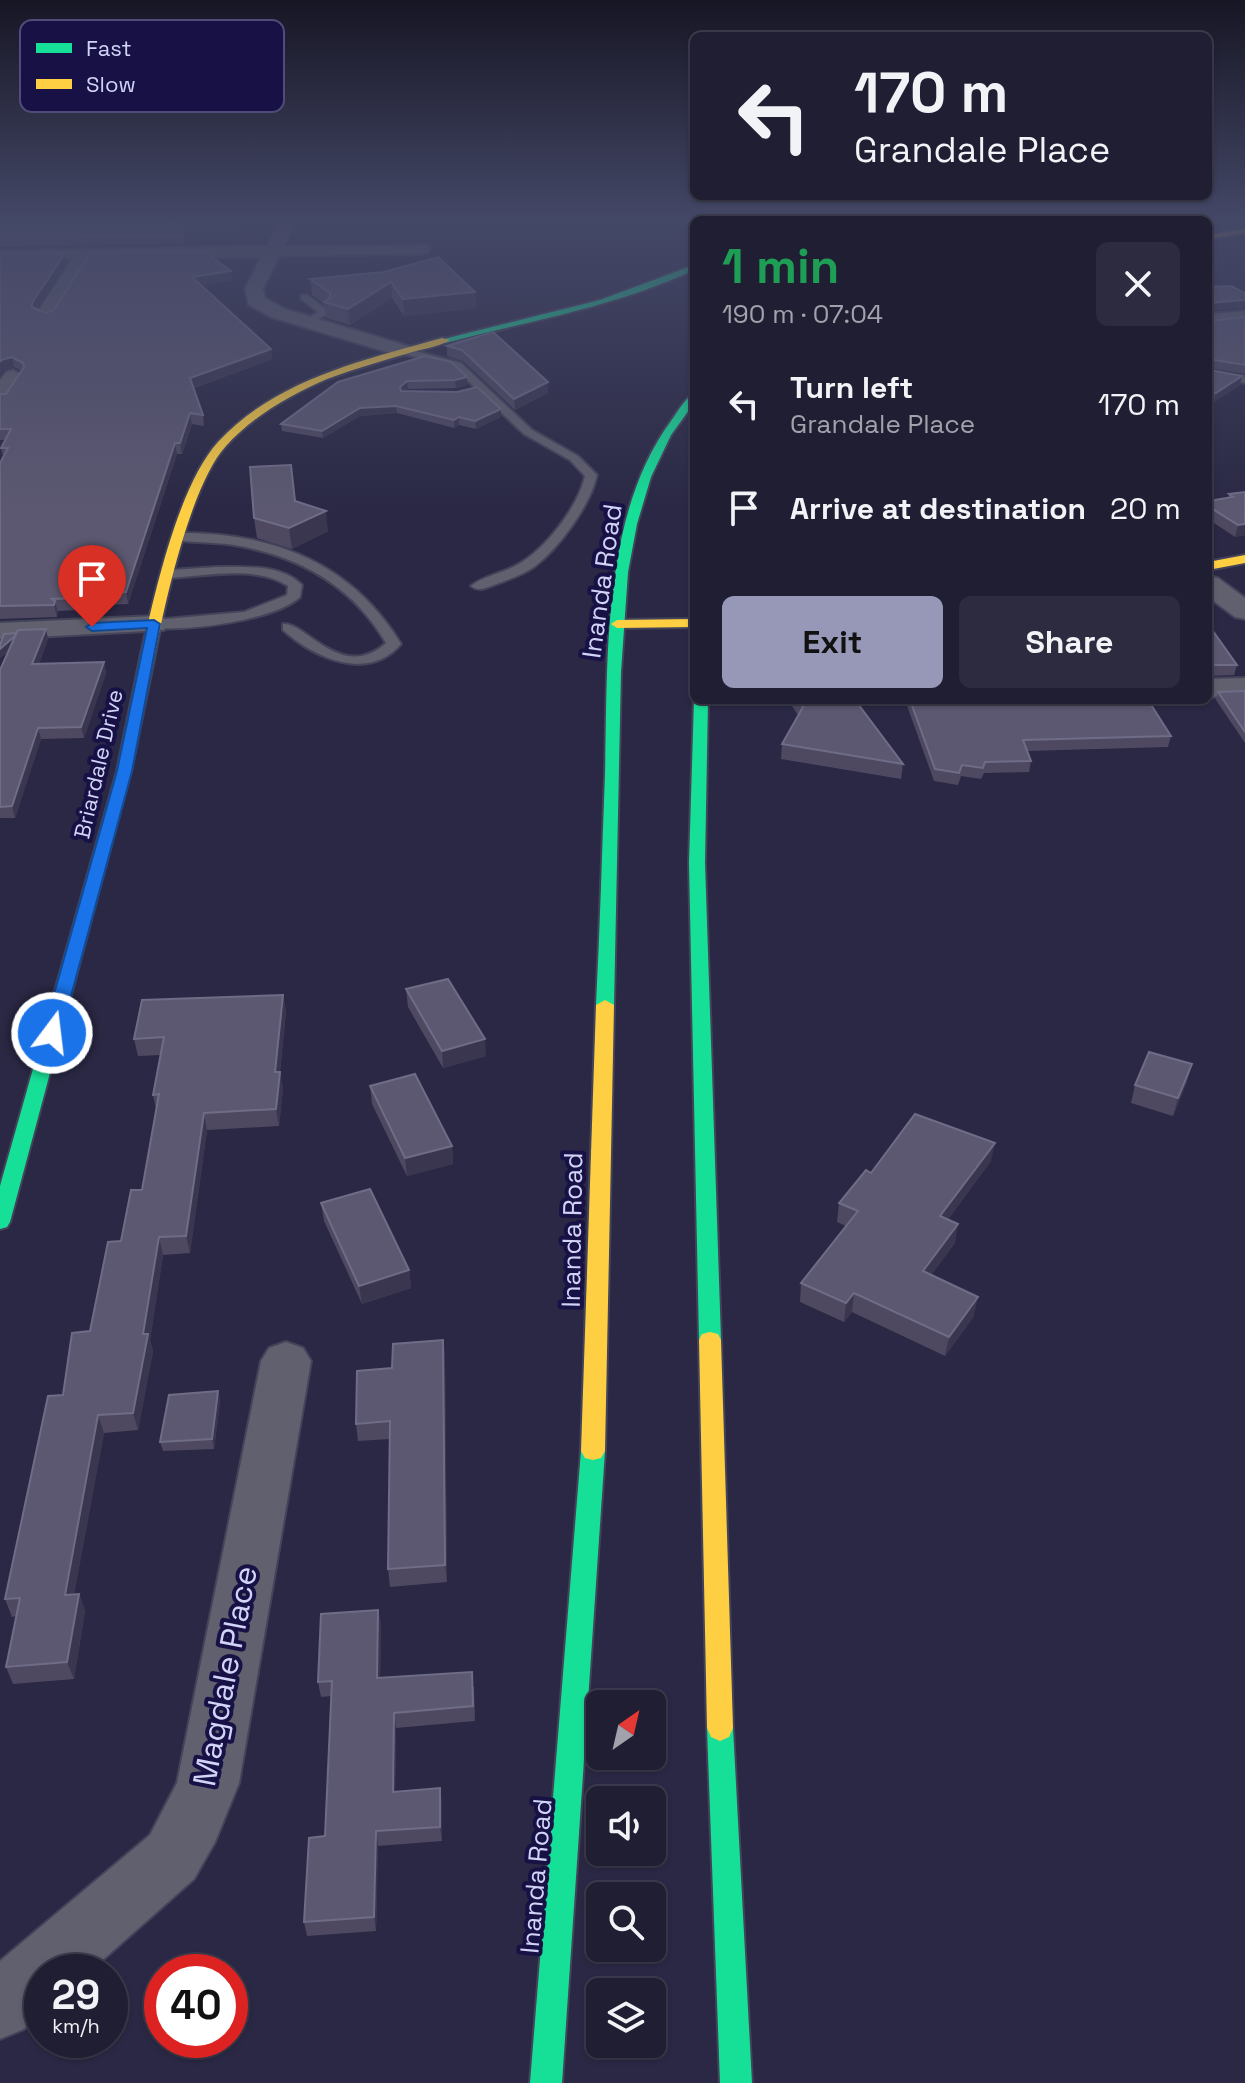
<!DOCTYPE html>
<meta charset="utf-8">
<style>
:root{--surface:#201e33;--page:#2d2b3f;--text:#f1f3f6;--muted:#a2a2ac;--line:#3d3c4e;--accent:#9798b8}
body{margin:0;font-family:"Space Grotesk",sans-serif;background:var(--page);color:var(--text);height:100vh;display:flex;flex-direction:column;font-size:30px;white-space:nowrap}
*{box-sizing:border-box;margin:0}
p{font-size:26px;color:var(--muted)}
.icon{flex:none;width:44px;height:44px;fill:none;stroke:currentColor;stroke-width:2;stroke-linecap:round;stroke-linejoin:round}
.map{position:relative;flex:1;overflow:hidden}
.details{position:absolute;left:690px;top:216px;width:522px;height:488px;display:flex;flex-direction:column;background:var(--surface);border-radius:12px;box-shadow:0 2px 6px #0004,0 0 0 2px var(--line)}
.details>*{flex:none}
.guide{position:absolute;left:690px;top:32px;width:522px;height:168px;border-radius:12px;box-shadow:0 2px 6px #0004,0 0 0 2px var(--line);background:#201e33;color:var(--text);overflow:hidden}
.needle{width:52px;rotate:34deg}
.fabs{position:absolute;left:586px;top:1690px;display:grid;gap:16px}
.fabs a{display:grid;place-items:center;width:80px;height:80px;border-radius:12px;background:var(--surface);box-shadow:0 2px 6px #0004,0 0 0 2px var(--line);font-size:40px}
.speed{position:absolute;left:24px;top:1954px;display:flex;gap:16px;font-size:40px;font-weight:700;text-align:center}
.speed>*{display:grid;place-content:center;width:104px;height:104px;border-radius:50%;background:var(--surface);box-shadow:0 2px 6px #0004,0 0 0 2px var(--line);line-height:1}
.speed small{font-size:20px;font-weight:400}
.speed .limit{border:12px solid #d22;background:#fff;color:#111}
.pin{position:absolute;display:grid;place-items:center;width:68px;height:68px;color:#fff;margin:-82px -34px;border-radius:50% 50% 50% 0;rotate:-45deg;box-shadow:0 0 8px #0007}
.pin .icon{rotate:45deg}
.me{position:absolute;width:88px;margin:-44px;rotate:15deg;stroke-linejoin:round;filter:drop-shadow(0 0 6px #0008)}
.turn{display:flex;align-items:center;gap:28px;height:168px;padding:0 32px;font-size:36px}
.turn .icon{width:104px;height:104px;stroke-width:2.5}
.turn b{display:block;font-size:56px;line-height:68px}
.round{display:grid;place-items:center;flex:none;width:84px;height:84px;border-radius:12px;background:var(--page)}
.head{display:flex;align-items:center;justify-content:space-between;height:136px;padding:0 32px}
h1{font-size:48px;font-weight:700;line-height:60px;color:#1e9e55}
.action{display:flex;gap:16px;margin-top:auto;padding:16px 32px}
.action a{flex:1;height:92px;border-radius:12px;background:var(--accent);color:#111;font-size:32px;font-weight:700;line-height:92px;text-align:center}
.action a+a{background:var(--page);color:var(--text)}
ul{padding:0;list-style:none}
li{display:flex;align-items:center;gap:24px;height:104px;padding:0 32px}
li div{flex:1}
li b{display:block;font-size:30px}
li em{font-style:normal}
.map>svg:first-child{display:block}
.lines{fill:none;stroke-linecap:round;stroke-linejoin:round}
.lane-casing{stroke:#43435a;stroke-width:4}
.street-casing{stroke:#43435a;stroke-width:4}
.fast-casing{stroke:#43435a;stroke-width:4}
.slow-casing{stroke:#43435a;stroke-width:4}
.lane{fill:#61606e;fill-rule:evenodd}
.street{fill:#61606e;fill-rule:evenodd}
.fast{fill:#16e098;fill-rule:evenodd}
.slow{fill:#ffcf43;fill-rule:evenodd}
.wall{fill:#4e4961}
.shaded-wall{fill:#3a364f}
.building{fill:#5c5871;stroke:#6e6c86;stroke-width:2}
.route{fill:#1a73e8;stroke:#114b97;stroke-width:2}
.labels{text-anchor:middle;stroke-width:8;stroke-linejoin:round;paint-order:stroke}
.far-street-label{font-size:22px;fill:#d1d4f6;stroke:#171145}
.street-label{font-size:26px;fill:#d1d4f6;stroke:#171145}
.near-street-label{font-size:32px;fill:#d1d4f6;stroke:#171145}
.key{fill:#171145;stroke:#4f4c7a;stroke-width:2}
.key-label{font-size:22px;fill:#d1d4f6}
</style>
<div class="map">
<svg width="1245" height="2083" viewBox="0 0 1245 2083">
<rect width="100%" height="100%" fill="#2a2844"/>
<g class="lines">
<defs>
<g id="lane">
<path d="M301,295h6l23,17 -19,12h-6v-4l13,-8 -17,-13z"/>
<path d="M404,348l57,15 71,67 46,26 19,19c-7,31 -38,73 -63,92 -12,8 -27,13 -40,18 -9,3 -15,7 -23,1 12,-10 32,-13 46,-21 28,-15 61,-58 68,-89l-15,-16 -46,-26 -71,-67 -53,-14v-4z"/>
<path d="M1208,370l37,7v6l-37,-7z"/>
<path d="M182,533c92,0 170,30 219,111 -33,39 -88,13 -118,-14v-6c22,-3 59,59 103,19 -34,-58 -87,-87 -152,-98 -19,-3 -38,-2 -57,-5v-6z"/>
<path d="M217,567c28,0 64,-3 85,18l-2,12c-24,23 -118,36 -151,30l-2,-3 7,-4 90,-8 43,-17 1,-9c-31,-21 -82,-10 -118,-8l-7,-4 7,-4z"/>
</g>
<g id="street">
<path d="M280,221h16l-12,25 143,-1 3,4 -3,4 -6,1 -142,2 -16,33 2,9 20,11 126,38 3,4 -3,4h-14l-126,-38 -22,-12 -4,-16 16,-32 -171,2 -37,59 -7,2 -10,-6 36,-55 -72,1v-10l267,-4z"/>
<path d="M1245,311v12l-37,3v-12z"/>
<path d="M13,370l11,6 -16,25 -8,1v-22l6,-8z"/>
<path d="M1208,576l10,2 27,20v21l-10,-2 -27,-20z"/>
<path d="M154,616l10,2 4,6 -4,6 -164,9v-16z"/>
<path d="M1245,678v18l-37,1v-18z"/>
<path d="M286,1342l17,6 8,13 -72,422 -24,59 -21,37 -105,93h-47v41l-18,16 -24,10v-78l150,-126 27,-52 84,-422 8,-13z"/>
</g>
<g id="fast">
<path d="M694,265v5c-79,37 -165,51 -249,73l-5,-3 160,-40z"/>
<path d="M694,393v10l-23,32 -20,42 -14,47 -9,48 -7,100 -7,333 -9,5 -9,-5c4,-77 6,-154 9,-231 3,-113 -4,-258 66,-353 7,-10 14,-22 23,-28z"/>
<path d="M148,650l7,4 -24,117 -121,451 -3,5 -7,2v-43l117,-415 24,-117z"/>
<path d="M694,700h14l-3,163 16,477 -3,6 -8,2 -8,-2 -3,-6 -10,-477z"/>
<path d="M593,1442l8,2 4,7 -43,632h-32l51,-632 4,-7z"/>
<path d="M720,1715l9,4 4,9 19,355h-32l-13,-355 4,-9z"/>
</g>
<g id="slow">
<path d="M1245,229v4l-37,6v-4z"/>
<path d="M442,338l8,2c-12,7 -28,9 -41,13 -27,8 -55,16 -82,26 -37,16 -74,37 -101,67 -35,38 -61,156 -71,208l-12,3 -2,-3c13,-58 37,-168 77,-212 57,-62 145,-82 224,-104z"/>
<path d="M1245,555v8l-37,7v-8z"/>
<path d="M694,619v8l-77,1 -6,-4 6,-4z"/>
<path d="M605,1000l9,5 -9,446 -4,7 -8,2 -8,-2 -4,-7 15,-446z"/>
<path d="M710,1332l8,2 3,6 12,388 -4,9 -9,4 -9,-4 -4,-9 -8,-388 3,-6z"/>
</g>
</defs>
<use href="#lane" class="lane-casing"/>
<use href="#street" class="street-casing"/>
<use href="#fast" class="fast-casing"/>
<use href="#slow" class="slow-casing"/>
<use href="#lane" class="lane"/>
<use href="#street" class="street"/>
<use href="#fast" class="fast"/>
<use href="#slow" class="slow"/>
</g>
<g class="wall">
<path d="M0,221h235l-2,9 -55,1 6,5 1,8 -185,3z"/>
<path d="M90,253l142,27 -31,5 70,64 1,10 -78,29 9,27 1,11 -12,-2 -10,30h-5l-49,150 -47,2 -2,4 -21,1 -1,6 -57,2v-156l3,-7 -2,-8 4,-8h-5v-46h6l16,-23 -8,-4 -10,3 -4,-116 66,8 -30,47 9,4 9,-3z"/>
<path d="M384,272l91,20 1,16 -72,8 -12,-18 -42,27 -24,-7 -2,-14 -12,-9 -2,-16z"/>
<path d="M1245,317v57l-36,-6v2l33,6 -2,9 -26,17 -6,-1v-82l2,2z"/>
<path d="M493,332l55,50v11l-33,17 -52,-49 -16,-5v-10z"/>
<path d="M425,356l42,21v8l-11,3 -48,1 -3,2 96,18v8l-25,12 -17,-4 -5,3 -57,-15 -37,3 -37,22 -41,-7 -1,-7z"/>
<path d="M1245,492v43l-10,2 -27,-18v-18l20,-3 1,-4z"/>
<path d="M295,502l33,29 -36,18 -35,-11 -3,-20z"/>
<path d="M1208,624l29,41 -3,10 -26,1z"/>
<path d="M46,629l2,10 -9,25 65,-2 2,11 -22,65 -43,1 -26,79h-15v-148l9,-19 -9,7 16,-25z"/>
<path d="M1245,691v52l-29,-43 2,-8z"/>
<path d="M788,700h67l48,64 -2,15 -120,-20 1,-15 16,-29z"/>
<path d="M905,700h243l23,36 -3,11 -141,4 4,10 -2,11 -45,1 -3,6 -20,-3 -3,9 -24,-4z"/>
<path d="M406,989l80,67 -43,12 -35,-61z"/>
<path d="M283,995l3,16 -6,61 3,17 -4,37 -72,4 -17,123 -27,2 -13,85 3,11 -15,79 -34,3 -30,161h5l6,17 -11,68 -61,5 -7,-17 10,-51 -4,1 -7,-18 58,-204 27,-64 31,-90 21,-51 14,-81 -3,-14 8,-40 -23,1 -4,-17z"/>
<path d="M1187,1082l-14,34 -42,-13 4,-18z"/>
<path d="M370,1086l82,60 1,18 -46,12 -35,-72z"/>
<path d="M991,1161l-43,58 7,24 -24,32 43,41 -29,40 -93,-44 -8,10 -44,-20 1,-19 45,-57 -9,-4 2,-19 32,-30z"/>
<path d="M321,1203l88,67 2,18 -49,16 -38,-83z"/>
<path d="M443,1340l2,18 2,224 -57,5 -2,-18 2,-130 -32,2 -2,-17 36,-56z"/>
<path d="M218,1391l2,10 -6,48 -51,2 -3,-9z"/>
<path d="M378,1610l3,15 -1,53 94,9 1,34 -79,7 -1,64 47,10v39l-64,5 -2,85 -69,5 -3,-14 21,-86 7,-140 -11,1 -3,-15z"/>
</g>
<g class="shaded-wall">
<path d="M65,253l1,9 -33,50 -1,-9z"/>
<path d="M231,271l1,9 -38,6 -2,-9z"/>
<path d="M391,282l1,16 -42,27 -2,-16z"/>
<path d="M475,292l1,16 -72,8 -1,-17z"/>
<path d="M1245,300v8l-37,3v-7l1,-1z"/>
<path d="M271,349l1,10 -80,29 -2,-10z"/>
<path d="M12,357l2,10 -10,3 -4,6v-14l1,-2z"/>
<path d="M1242,376l-2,9 -26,17 2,-9z"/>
<path d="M467,377v8l-11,3 -1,-8z"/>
<path d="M407,381l1,8 -8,5v-7z"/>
<path d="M548,382v11l-33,17 -1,-11z"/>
<path d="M396,406l1,7 -37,3 -37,22 -1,-7 38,-23z"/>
<path d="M501,409v8l-25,12 -1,-8z"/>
<path d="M190,413l2,11 -10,30 -2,-11z"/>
<path d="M459,417v8l-5,3v-8z"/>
<path d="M175,443l2,11 -49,150 -2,-12z"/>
<path d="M326,511l2,20 -36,18 -3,-21z"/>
<path d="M1245,524v11l-10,2 3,-12z"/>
<path d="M79,594l2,12 -2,4 -2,-12z"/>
<path d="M55,601l3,12 -1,4 -3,-12z"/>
<path d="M46,629l2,10 -13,36 -3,-11z"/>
<path d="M18,633l2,8 -20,17v-9z"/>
<path d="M104,662l2,11 -22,65 -3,-11z"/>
<path d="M38,728l3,11 -26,79 -3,-12z"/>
<path d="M283,995l3,16 -8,78 -3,-17z"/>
<path d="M485,1039l1,17 -43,12 -1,-17z"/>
<path d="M1192,1064l-5,18 -14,34 5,-18z"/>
<path d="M280,1072l3,17 -4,37 -3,-17z"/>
<path d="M204,1113l3,17 -17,123 -4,-17z"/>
<path d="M995,1143l-4,18 -54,74 3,-19z"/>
<path d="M452,1146l1,18 -46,12 -2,-18z"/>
<path d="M958,1224l-3,19 -35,47 3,-19z"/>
<path d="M159,1237l4,18 -13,85 3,11 -15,79 -5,-17 10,-79z"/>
<path d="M409,1270l2,18 -49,16 -3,-18z"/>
<path d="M854,1293l-2,19 -8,10 2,-19z"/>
<path d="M978,1297l-4,19 -29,40 4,-19z"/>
<path d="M443,1340l2,18 2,224 -2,-17z"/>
<path d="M218,1391l2,10 -6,48 -2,-10z"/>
<path d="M98,1415l6,18 -33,179 -6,-17z"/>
<path d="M79,1594l6,17 -11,68 -7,-17z"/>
<path d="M378,1610l3,15 -1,68 -3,-15z"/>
<path d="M394,1713l2,15 -1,79 -2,-15z"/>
<path d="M440,1788l2,14v39l-2,-14z"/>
<path d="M376,1831l2,15 -2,85 -2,-14z"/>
</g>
<g class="building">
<path d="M0,221h232l-65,2 17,13 -184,2z"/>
<path d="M205,252l26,19 -39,6 79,72 -81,29 13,37 -13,-2 -10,30h-5l-49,149 -47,2 -2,4 -25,1 3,2 -1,4 -54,1v-143l8,-15h-7l10,-19h-11v-35h6l18,-27 -1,-4 -11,-6 -11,3 -1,2v-108l65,-1 -33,50v4l13,6 9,-3 36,-57z"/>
<path d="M438,257l37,35 -72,7 -12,-17 -43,27 -24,-7 6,-4v-5l-20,-14 74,-7z"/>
<path d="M1231,286l14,7v7l-36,3 -1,1v-17z"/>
<path d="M1245,317v48l-37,-6v-40l2,2z"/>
<path d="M493,332l55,50 -34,17 -52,-49 -15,-4z"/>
<path d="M425,356l26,6 16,15 -12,3 -48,1 -7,6 1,4 56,1 20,-5 24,22 -26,12 -16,-4 -5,3 -58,-14 -36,2 -38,23 -41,-7 57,-42z"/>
<path d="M1208,360l1,10 33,6 -26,17 -8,-1z"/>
<path d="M291,465l4,36 31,10 -37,17 -35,-10 -4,-51z"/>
<path d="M1245,492v32l-7,1 -30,-19v-5l25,-4 -4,-3z"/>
<path d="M1208,624l29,41h-27l-2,6z"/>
<path d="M46,629l-14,35 72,-2 -23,65 -43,1 -26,78 -12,1v-137l18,-40z"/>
<path d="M16,633l-1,3 -15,13v-4l4,-11z"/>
<path d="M1245,691v41l-27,-40z"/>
<path d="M798,700h57l48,64 -121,-20 21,-37z"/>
<path d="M910,700h238l23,36 -148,4 8,21 -46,1 -2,6 -21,-3 -3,8 -24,-4z"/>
<path d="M448,979l37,60 -43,12 -36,-62z"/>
<path d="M283,995l-8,77h5l-4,37 -72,4 -18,123 -27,1 -16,97h5l-15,79 -35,2 -33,180 14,-1 -12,68 -61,5 14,-69 -15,1 43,-203 15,-1 9,-62 18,-2 18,-89 13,-1 10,-51h11l17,-96 -6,1 11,-58 -30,2 8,-39z"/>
<path d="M1149,1052l43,12 -14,34 -43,-13z"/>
<path d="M415,1074l37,72 -47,12 -35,-72z"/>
<path d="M915,1114l80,29 -55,73 18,8 -35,47 55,26 -29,40 -95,-44 -8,10 -45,-20 57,-72 -19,-8 27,-33 5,3z"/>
<path d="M370,1189l39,81 -50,16 -38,-83z"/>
<path d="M443,1340l2,225 -57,4 2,-148 -34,3 1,-53 35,-3 1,-24z"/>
<path d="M218,1391l-6,48 -52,3 9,-47z"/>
<path d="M378,1610l-1,68 95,-6 1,34 -79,7 -1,79 47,-4v39l-64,4 -2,86 -70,5 5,-84 16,-2 7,-155 -14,1 3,-68z"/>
</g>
<linearGradient id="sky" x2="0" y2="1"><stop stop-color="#171625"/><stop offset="0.43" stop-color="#444867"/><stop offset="1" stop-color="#444867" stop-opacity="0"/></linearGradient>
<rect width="1245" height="512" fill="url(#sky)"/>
<path class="route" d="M154,620l6,4 -28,147 -71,262 -9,6 -9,-6 74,-262 30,-143 -55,3 -6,-4 6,-4z"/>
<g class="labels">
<g class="far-street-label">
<text transform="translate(98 764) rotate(-77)" y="8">Briardale Drive</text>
</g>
<g class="street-label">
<text transform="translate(602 581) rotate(-82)" y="9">Inanda Road</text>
<text transform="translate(572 1230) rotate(-89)" y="9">Inanda Road</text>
<text transform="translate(536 1876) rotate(-85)" y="9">Inanda Road</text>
</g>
<g class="near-street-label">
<text transform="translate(225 1676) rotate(-79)" y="11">Magdale Place</text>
</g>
</g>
<rect x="20" y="20" width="264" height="92" rx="12" class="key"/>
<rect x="36" y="43" width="36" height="10" fill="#16e098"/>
<rect x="36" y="79" width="36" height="10" fill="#ffcf43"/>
<g class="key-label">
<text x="86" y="56">Fast</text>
<text x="86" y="92">Slow</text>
</g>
</svg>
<div class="fabs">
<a><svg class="needle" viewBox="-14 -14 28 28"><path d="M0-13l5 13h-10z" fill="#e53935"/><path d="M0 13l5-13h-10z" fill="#a2a2ac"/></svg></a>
<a><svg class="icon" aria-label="sound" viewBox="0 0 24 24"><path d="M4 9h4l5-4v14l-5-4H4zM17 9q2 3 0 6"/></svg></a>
<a><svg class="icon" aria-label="search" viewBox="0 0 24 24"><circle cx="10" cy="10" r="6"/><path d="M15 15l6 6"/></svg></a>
<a><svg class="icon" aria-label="layers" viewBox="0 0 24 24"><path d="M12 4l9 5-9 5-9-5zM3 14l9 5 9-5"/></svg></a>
</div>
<div class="speed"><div>29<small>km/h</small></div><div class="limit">40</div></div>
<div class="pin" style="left:92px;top:627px;background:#d93025"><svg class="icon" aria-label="arrive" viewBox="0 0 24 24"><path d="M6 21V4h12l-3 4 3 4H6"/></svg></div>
<svg class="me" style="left:52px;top:1033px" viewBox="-20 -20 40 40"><circle r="17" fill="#1a73e8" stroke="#fff" stroke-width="3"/><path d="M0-11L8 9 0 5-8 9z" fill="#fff"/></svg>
<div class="guide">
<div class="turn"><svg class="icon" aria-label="left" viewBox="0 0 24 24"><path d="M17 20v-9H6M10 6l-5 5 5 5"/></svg><div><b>170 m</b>Grandale Place</div></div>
</div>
<section class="details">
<div class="head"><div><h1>1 min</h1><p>190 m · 07:04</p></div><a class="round"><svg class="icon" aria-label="close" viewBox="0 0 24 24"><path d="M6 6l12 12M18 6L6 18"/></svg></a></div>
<ul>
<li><svg class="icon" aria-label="left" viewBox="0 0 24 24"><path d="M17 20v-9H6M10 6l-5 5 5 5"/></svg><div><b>Turn left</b><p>Grandale Place</p></div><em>170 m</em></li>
<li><svg class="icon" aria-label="arrive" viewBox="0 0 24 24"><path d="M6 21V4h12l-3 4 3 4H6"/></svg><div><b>Arrive at destination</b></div><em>20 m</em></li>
</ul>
<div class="action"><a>Exit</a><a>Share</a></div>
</section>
</div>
